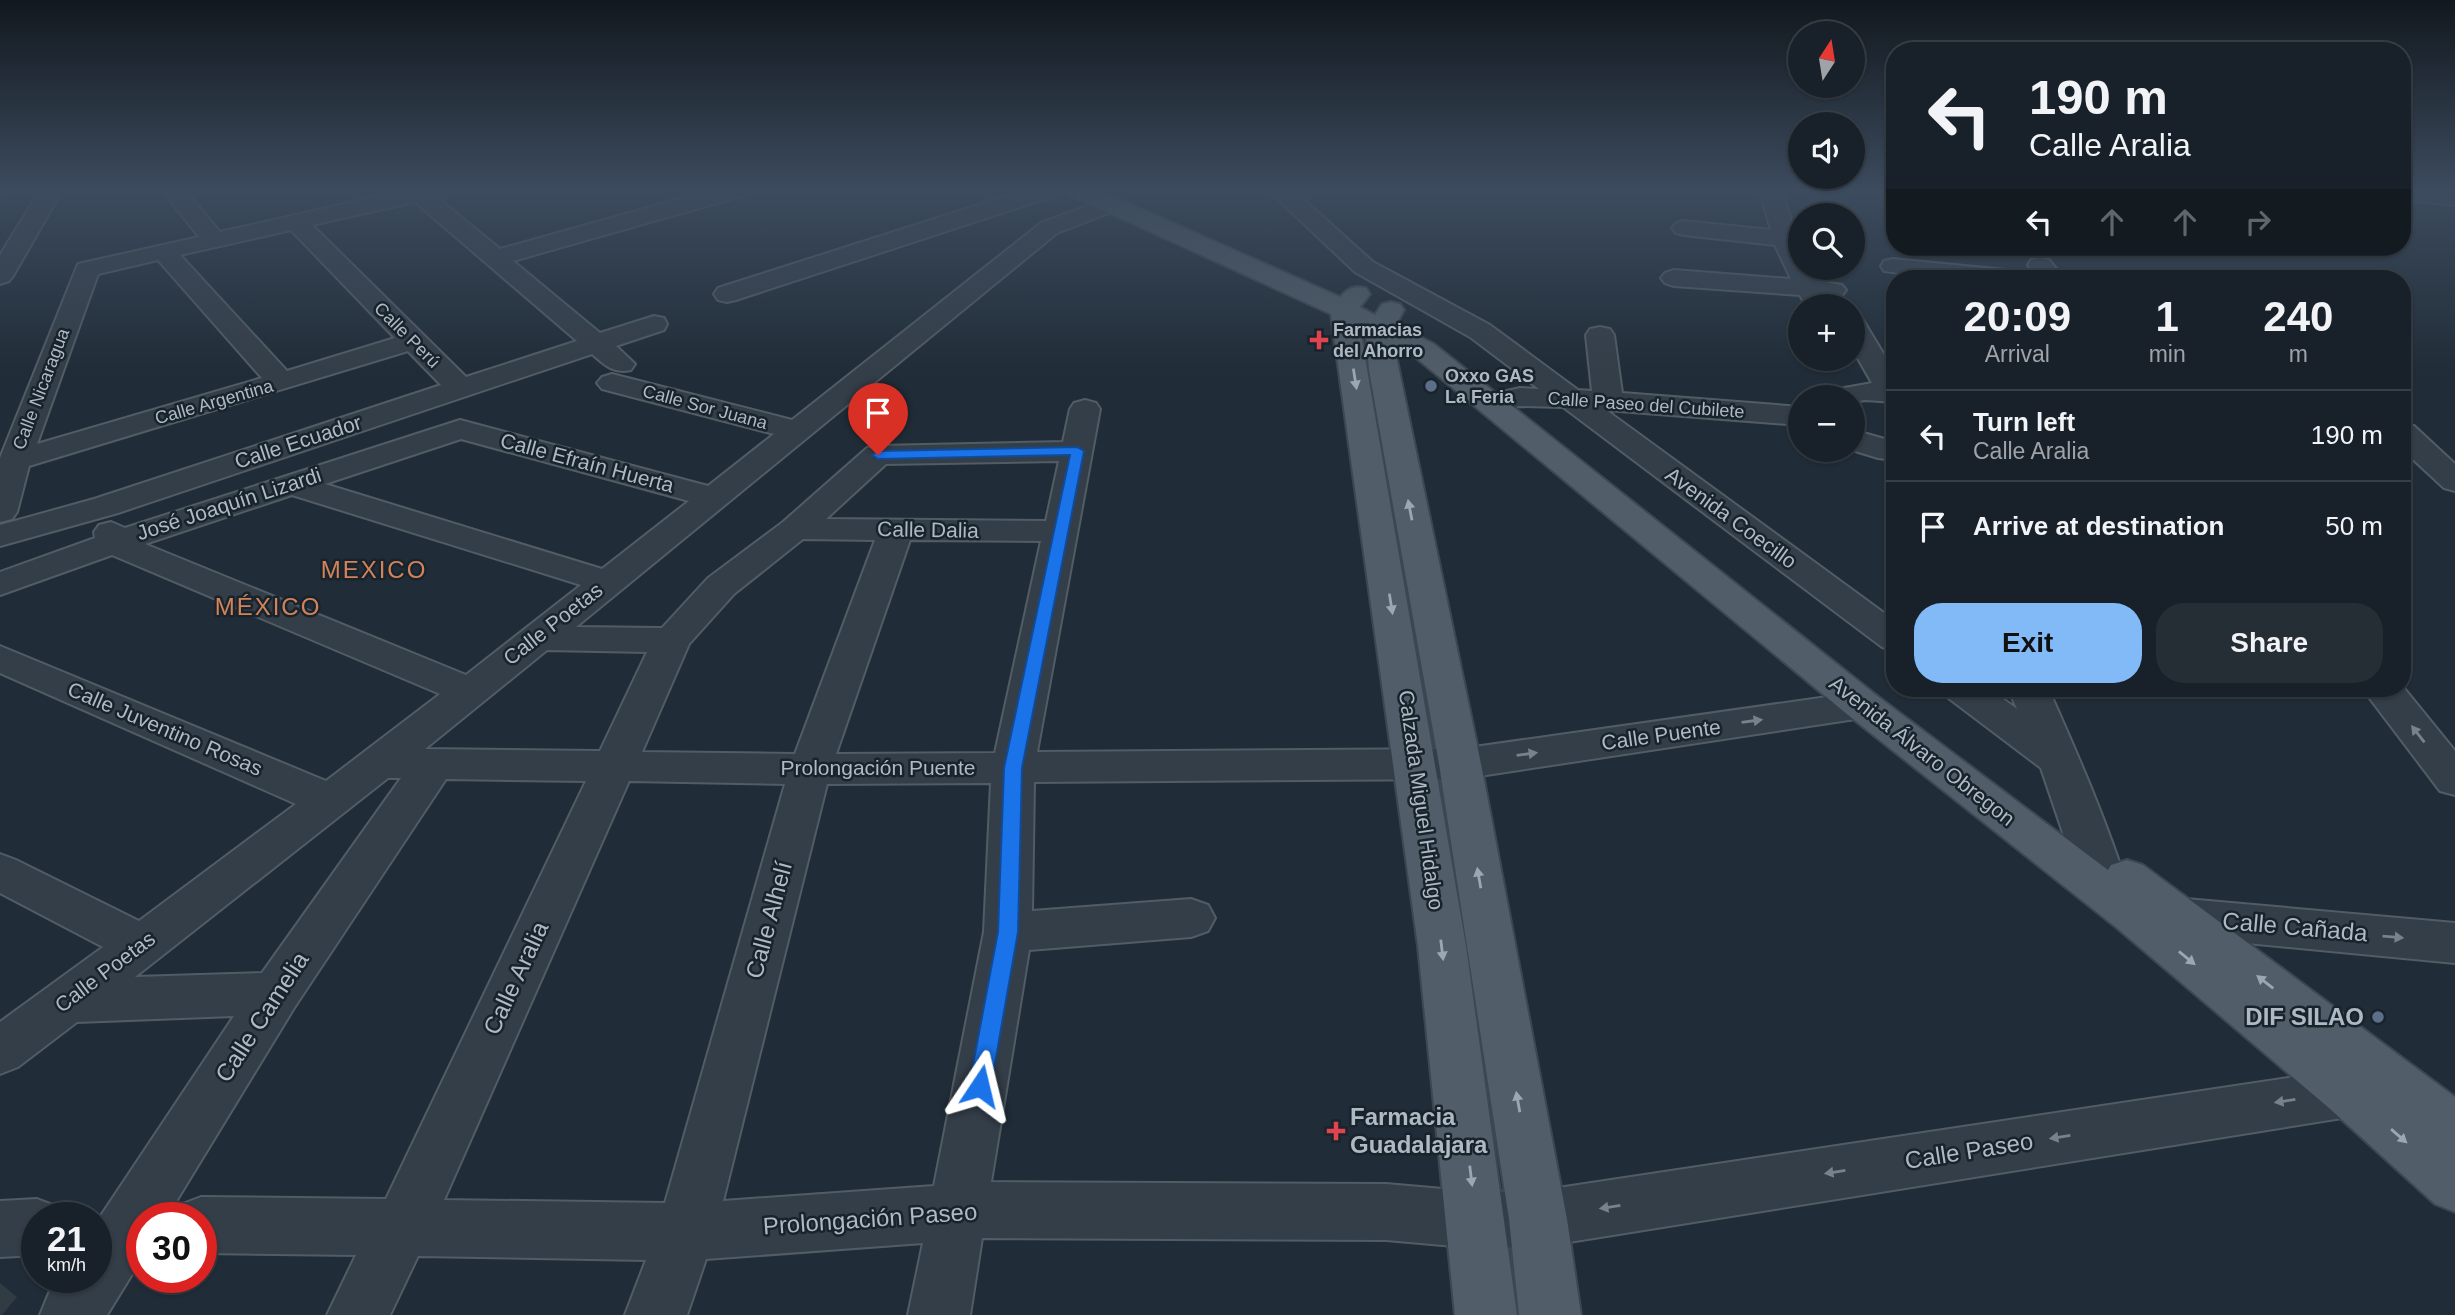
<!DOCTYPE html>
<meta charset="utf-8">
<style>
:root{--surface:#182129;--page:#252e35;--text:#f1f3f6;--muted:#9fa3a8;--line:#363e46;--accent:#81baf7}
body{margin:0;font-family:Helvetica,sans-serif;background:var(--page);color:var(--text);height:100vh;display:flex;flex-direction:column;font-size:26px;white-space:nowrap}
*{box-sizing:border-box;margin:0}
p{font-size:23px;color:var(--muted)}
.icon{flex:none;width:38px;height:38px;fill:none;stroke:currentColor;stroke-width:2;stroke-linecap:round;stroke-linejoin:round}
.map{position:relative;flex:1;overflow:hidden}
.drawer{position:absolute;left:1886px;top:270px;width:525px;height:427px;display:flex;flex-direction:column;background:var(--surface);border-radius:28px;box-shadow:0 2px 5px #0004,0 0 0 2px var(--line)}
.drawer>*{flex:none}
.hud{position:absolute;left:1886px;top:42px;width:525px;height:214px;border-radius:28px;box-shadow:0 2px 5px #0004,0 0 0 2px var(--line);background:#182129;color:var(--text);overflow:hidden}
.needle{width:46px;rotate:12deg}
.controls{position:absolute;left:1788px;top:21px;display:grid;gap:14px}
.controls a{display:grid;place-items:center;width:77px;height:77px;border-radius:50%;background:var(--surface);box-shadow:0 2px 5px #0004,0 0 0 2px var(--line);font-size:35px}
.speed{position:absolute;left:21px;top:1202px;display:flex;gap:14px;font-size:35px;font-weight:700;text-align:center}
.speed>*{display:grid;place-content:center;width:91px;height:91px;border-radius:50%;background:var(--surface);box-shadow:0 2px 5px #0004,0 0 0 2px var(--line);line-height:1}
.speed small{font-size:18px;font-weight:400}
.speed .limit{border:10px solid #d22;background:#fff;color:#111}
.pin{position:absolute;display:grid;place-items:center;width:60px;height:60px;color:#fff;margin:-72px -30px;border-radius:50% 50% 50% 0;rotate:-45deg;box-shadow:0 0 7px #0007}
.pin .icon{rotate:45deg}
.me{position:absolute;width:77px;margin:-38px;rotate:10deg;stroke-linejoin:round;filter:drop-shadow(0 0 5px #0008)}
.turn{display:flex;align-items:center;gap:24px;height:147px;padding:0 28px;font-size:32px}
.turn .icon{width:91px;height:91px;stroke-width:2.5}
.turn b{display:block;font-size:49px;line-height:60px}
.lanes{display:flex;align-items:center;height:66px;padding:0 28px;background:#0003;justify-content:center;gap:35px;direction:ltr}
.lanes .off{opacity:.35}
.eta{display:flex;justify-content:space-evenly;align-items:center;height:119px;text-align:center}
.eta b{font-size:42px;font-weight:700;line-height:49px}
.cta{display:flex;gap:14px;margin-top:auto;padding:14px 28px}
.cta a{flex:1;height:80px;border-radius:28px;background:var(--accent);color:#111;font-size:28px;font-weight:700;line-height:80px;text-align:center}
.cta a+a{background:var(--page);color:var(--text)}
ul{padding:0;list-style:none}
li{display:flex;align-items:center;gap:21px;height:91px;padding:0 28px;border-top:2px solid var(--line)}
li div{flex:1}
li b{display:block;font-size:26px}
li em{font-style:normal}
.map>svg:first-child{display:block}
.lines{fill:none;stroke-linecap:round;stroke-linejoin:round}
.minor-casing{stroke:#515c65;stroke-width:4}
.major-casing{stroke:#3d4751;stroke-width:4}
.minor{fill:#343e48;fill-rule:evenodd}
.major{fill:#515d68;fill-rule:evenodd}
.rail-casing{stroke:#56626f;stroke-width:5}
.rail{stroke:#19232c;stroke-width:3.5;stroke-dasharray:10;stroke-linecap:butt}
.shaded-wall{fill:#313b44}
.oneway{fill:#9ba7b2}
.oneway2{fill:#77828c}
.route{fill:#1a73e8;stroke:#114b97;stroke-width:2}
.health-dot{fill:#e0444e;stroke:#19232c;stroke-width:2.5}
.service-dot{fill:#5c6f8a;stroke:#19232c;stroke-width:2.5}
.labels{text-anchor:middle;stroke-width:5;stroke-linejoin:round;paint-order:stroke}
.far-poi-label{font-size:18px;font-weight:bold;fill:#aeb9c4;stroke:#19232c;text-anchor:start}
.far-street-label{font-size:18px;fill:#aeb9c4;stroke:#19232c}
.street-label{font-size:21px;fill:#aeb9c4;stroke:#19232c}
.quarter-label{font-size:24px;letter-spacing:2px;fill:#d2835b;stroke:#19232c}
.near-street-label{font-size:24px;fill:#aeb9c4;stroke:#19232c}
.near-poi-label{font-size:24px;font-weight:bold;fill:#aeb9c4;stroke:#19232c;text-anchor:end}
</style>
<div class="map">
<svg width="2455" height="1315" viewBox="0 0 2455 1315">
<rect width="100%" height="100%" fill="#202c37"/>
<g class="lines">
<defs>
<g id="minor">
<path d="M41,189h22l-50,87 -4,5 -9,3v-29z"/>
<path d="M161,189h23l36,43 190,-43h17l73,60 215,-60h37l-3,5 -236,67 87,72 54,-17 10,2 3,6 -3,6 -48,16 19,18 -4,6c-18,4 -26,-5 -39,-16l-474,159 -118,33v-21l94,-26 347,-114 -33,-34 -379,115 -12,46 -5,7 -12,3v-64l78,-194 121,-27zM415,202l162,139 -111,36 -154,-152zM291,230l104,108 -108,33 -107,-116zM158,260l104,118 -225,66 61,-170z"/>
<path d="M1028,189h35l-3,5 -324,106 -9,2 -9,-2 -4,-6 4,-6z"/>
<path d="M1267,189h25l81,73 117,63 88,65 14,1 -6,-56 4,-6 10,-2 10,2 4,6 8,58 179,14v18l-195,-15 289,211v30l-13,-4 -319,-240 -43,-1 -28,6 -11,-3 -4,-6 4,-6 39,-9 19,1 -69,-52 -115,-65z"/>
<path d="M1759,189h22l14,43 6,1v35h8l8,13 25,4 4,5 -4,5 -15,2 5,9h-26l-6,-11 -126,-9 -9,-3 -4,-5 4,-5 9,-3 117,9 -16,-34 -91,-10 -8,-2 -4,-5 4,-5 8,-2 87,9z"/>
<path d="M2403,189l52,2v14l-52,-5z"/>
<path d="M1109,198l8,2 3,5 -3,5 -60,23 -481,394 86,1 46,-50 75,-56 84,-74 11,-2 185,-4 7,-33 4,-6 11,-3 11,3 4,6 -63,343 423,-3 402,-57 14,3 6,10 -6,10 -14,3 -402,61 -426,3 -2,129 159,-12 17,6 7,13 -7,13 -17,6 -162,13 -38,232 395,2 91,8 61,-1 829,-125 19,7 8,17 -8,17 -19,7 -829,133 -61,1 -91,-8 -404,-2 -12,77h-62l15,-72 -217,16 -19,56h-62l21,-55 -228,-4 -28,59h-63l29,-60 -155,-2v-35h-26l5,-13 21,-8 185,2 200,-418 -140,-2 -152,229 -128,210h-24v40l-35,57h-67l9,-22 11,-15h36v-55l138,-207 -157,6 -59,45 -18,7v-52l103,-75 -103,-54v-39l16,6 123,61 157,-117 -296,-131v-27l326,135 114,-87 -328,-139 -112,40v-23l95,-34 -1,-6 5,-7 12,-3 14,6 335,-108 248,66 66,-52 -172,-45 -5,-6 5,-6 10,-3 180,46 249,-197zM461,439l228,62 -87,68 -277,-85zM1059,461l-13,60 -220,-2 60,-55zM292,495l289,90 -115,90 -321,-131zM803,539l72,1 -80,214 -153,-2 47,-108 45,-50zM910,540l131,1 -46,212 -159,1zM547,650l100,2 -47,99 -175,-2zM388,778h13l-139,195 -127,4zM629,781l156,3 -120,419 -221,-3zM991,783l-7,149 -50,254 -211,15 104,-417z"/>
<path d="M2040,258l9,2 15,18h-26l-10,-13 3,-5z"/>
<path d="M1893,259l113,11 9,3 4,5h-82l-53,-7 -3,-5 3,-5z"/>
<path d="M1853,318l10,2 32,53v29l-30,-2 -12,2v-5h-30l5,-6 44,-8 -19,-33z"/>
<path d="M2403,424l11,2 41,38v27l-11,-3 -41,-38z"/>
<path d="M1853,430l42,12v18l-17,-2 -26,-8z"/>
<path d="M2403,687l52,64v44l-15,-4 -78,-103z"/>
<path d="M1941,688h47l29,21 -9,-21h40c30,67 59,134 81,204l-7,13 -16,5 -16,-5 -7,-13 -42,-124 -94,-71z"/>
<path d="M2164,897l291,26v40l-291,-28 -17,-6 -7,-13 7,-13z"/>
<path d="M37,1199l21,8 4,11h-25v37l-37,2v-56z"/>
</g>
<path id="major" d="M1065,189h31l244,108c8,-9 14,-12 26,-9l4,6 -10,13 15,8 7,-11 9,-2 9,2 4,6 -8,15 38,19 442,351 232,175 3,-5 16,-5 16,5 312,232v115l-20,-8 -106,-96 -212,-180 -269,-213 -434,-359 -20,-10 87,418 86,455 14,96h-62l-10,-96 -70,-455 -70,-394 -3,-39 -6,-3 106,618 51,369h-62l-37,-369 -87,-632 -263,-120z"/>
</defs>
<use href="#minor" class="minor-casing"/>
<use href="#major" class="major-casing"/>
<use href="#minor" class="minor"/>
<use href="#major" class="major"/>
<defs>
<path id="rail" d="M0,201l7,-12"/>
</defs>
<use href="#rail" class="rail-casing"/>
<use href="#rail" class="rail"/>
</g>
<path class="shaded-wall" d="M0,1283l17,14 -15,18h-2z"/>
<defs><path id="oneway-solid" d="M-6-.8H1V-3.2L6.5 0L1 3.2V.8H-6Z" transform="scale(1.75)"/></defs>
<g class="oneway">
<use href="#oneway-solid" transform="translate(1355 379) rotate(81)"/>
<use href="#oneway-solid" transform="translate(1410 510) rotate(-101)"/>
<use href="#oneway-solid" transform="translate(1391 604) rotate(81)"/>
<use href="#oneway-solid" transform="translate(1479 878) rotate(-100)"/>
<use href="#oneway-solid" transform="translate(1442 950) rotate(83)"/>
<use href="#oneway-solid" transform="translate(2187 958) rotate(39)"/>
<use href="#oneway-solid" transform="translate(2265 982) rotate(-142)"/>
<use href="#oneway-solid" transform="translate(1518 1102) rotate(-100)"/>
<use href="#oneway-solid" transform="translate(2399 1136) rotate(41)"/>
<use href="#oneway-solid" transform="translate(1471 1176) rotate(83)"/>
</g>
<g class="oneway2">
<use href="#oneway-solid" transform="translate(1752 721) rotate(-8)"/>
<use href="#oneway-solid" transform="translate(2418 734) rotate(-128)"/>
<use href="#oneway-solid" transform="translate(1527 754) rotate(-8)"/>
<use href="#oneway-solid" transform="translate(2393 937) rotate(5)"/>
<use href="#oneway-solid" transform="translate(2285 1101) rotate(171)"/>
<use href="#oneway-solid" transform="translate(2060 1137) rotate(171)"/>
<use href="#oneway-solid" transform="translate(1835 1172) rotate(171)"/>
<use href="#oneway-solid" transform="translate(1610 1207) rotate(171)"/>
</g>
<linearGradient id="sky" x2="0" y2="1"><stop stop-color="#12181e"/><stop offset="0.51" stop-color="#3c4b5e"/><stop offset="1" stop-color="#3c4b5e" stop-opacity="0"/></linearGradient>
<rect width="2455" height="373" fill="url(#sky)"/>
<path class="route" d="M1077,447l7,4 -62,317 -4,164 -27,154 -3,7 -8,3 -8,-3 -3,-7 29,-154 6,-164 66,-313 -192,4 -6,-4 6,-4z"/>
<g class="health-dot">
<path d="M1315.5 329.5h7v7h7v7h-7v7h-7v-7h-7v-7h7z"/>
<path d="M1332.5 1120.5h7v7h7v7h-7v7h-7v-7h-7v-7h7z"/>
</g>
<g class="service-dot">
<circle cx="1431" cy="386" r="7"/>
<circle cx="2378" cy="1017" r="7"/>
</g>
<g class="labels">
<g class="far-poi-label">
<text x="1333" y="336">Farmacias<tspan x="1333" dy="21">del Ahorro</tspan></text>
<text x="1445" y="382">Oxxo GAS<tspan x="1445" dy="21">La Feria</tspan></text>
</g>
<g class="far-street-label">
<text transform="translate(407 335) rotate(45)" y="6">Calle Perú</text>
<text transform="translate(41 389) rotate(-69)" y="6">Calle Nicaragua</text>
<text transform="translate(214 402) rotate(-16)" y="6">Calle Argentina</text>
<text transform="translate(1646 405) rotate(4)" y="6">Calle Paseo del Cubilete</text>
<text transform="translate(705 407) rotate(15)" y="6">Calle Sor Juana</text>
</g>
<g class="street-label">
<text transform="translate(298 442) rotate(-18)" y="7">Calle Ecuador</text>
<text transform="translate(587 463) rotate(15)" y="7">Calle Efraín Huerta</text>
<text transform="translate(229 504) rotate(-18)" y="7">José Joaquín Lizardi</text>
<text transform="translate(1731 518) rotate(36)" y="7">Avenida Coecillo</text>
<text transform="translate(928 530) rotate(1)" y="7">Calle Dalia</text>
<text transform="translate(553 624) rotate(-38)" y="7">Calle Poetas</text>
<text transform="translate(165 729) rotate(23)" y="7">Calle Juventino Rosas</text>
<text transform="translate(1661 735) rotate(-8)" y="7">Calle Puente</text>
<text transform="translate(1922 751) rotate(38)" y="7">Avenida Álvaro Obregon</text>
<text x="878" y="775">Prolongación Puente</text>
<text transform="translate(1421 800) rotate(82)" y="7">Calzada Miguel Hidalgo</text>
<text transform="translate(105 972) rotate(-37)" y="7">Calle Poetas</text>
</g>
<g class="quarter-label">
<text x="374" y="578">MEXICO</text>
<text x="268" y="615">MÉXICO</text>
</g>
<g class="near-street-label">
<text transform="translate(769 920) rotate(-75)" y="8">Calle Alhelí</text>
<text transform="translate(2295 927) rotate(5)" y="8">Calle Cañada</text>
<text transform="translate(516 978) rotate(-65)" y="8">Calle Aralia</text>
<text transform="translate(262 1017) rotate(-57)" y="8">Calle Camelia</text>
<text transform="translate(1969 1151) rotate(-9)" y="8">Calle Paseo</text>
<text transform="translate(870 1219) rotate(-4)" y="8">Prolongación Paseo</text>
</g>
<g class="near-poi-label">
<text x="2364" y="1025">DIF SILAO</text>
<text x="1350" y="1125" text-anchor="start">Farmacia<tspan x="1350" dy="28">Guadalajara</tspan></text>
</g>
</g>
</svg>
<div class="controls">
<a><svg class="needle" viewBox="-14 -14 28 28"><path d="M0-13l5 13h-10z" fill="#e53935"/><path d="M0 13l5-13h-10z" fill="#9fa3a8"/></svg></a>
<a><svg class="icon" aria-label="sound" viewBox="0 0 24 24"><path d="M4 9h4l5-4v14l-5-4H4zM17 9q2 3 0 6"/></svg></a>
<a><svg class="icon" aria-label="search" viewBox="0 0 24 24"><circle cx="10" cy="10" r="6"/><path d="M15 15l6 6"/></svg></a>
<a>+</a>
<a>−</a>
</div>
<div class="speed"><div>21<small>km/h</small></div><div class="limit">30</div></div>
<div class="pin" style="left:878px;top:455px;background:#d93025"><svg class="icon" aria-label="arrive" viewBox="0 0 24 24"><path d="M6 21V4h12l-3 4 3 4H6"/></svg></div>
<svg class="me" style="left:980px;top:1086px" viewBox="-20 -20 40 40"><path d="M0-17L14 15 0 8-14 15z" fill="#1a73e8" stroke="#fff" stroke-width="4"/></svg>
<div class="hud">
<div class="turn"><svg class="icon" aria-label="left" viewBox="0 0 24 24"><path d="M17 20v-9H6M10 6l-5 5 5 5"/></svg><div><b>190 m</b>Calle Aralia</div></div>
<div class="lanes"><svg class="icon" aria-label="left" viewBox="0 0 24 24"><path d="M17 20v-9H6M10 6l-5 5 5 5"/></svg><svg class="icon off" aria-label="ahead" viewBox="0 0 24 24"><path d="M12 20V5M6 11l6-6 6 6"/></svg><svg class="icon off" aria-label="ahead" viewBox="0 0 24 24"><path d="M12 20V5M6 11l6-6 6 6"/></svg><svg class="icon off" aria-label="right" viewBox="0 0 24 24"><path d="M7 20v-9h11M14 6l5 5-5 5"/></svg></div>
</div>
<section class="drawer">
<div class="eta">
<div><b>20:09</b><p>Arrival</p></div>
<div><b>1</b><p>min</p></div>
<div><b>240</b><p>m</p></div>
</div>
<ul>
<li><svg class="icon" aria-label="left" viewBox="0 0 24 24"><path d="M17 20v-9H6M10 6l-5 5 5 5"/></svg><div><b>Turn left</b><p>Calle Aralia</p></div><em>190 m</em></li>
<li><svg class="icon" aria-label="arrive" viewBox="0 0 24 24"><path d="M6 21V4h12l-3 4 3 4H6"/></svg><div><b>Arrive at destination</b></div><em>50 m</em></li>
</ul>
<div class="cta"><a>Exit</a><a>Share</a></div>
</section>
</div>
